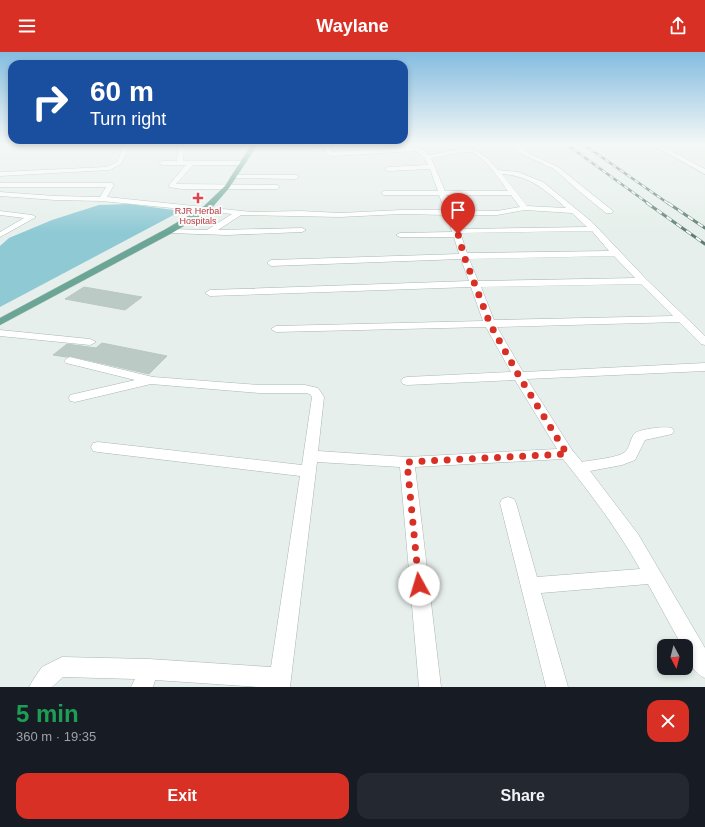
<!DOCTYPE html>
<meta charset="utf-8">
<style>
:root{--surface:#171b24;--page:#242831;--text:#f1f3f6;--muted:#9ea1a6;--accent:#d93025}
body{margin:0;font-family:Arial,sans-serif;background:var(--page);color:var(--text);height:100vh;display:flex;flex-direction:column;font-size:15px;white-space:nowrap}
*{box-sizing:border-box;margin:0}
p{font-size:13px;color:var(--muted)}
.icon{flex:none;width:22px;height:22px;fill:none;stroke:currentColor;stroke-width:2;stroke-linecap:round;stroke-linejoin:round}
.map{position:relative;height:635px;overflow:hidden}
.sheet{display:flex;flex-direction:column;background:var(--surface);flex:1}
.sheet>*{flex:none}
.banner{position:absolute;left:8px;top:8px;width:400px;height:84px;border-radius:12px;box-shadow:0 2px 6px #0003;background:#1a4fa0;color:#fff;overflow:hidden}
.needle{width:26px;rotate:173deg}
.tools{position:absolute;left:657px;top:587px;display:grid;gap:8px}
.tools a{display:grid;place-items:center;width:36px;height:36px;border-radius:8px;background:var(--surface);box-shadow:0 2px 6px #0003;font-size:20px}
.pin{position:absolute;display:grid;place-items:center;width:34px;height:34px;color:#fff;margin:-41px -17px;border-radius:50% 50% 50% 0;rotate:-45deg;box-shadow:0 0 4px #0007}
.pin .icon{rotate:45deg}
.me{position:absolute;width:44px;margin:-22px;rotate:354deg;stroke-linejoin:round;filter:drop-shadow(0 0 3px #0008)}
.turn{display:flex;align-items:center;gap:14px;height:84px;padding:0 16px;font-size:18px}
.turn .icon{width:52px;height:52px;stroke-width:2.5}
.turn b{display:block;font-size:28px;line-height:34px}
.round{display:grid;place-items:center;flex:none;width:42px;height:42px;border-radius:12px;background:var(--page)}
.head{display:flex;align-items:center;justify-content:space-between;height:68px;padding:0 16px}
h1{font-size:24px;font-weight:700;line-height:30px;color:#1e9e55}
.cta{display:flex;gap:8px;margin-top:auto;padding:8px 16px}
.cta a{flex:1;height:46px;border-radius:12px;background:var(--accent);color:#fff;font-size:16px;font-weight:700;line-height:46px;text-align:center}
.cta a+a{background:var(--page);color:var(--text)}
header{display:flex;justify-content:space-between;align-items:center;height:52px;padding:0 16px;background:var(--accent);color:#fff;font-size:18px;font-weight:700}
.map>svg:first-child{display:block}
.water{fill:#8ec9d4}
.building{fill:#bbcac4;stroke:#b8c9c2}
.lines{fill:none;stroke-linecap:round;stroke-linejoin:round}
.minor-casing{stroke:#a8b8b2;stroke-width:1}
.major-casing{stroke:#c2cac8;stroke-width:1}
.minor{fill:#fff;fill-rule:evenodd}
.major{fill:#6aa596;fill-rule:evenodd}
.rail-far1-casing{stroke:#5f7d75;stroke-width:2.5}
.rail-casing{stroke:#5f7d75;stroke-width:3}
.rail-far1{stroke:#f7fbf9;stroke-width:1.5;stroke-dasharray:4.5;stroke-linecap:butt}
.rail{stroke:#f7fbf9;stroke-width:2;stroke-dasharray:6;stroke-linecap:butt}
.route{stroke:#d93025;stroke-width:7;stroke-dasharray:0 12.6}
.health-dot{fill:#e0444e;stroke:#f7fbf9;stroke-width:1.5}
.labels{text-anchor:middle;stroke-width:4;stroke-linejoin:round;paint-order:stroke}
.far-health-label{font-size:9px;fill:#be3a42;stroke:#f7fbf9}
</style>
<header><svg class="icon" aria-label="menu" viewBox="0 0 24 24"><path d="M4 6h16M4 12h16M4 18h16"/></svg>Waylane<svg class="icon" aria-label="share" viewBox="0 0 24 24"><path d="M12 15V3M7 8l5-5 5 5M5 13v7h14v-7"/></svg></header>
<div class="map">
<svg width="705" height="635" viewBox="0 0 705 635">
<rect width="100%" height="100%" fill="#e6efeb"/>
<path class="water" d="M129,152l52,7 -181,96v-61l9,-8 43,-18 47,-15z"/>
<g class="building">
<path d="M84,235l58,10 -17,13 -60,-11z"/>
<path d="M102,291l65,13 -18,18 -79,-18 -4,1 -13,-2 14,-11 29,4z"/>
</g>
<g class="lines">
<defs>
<g id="minor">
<path d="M125,92h6l-10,20 -12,6 -109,6v-4l106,-5 11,-5z"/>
<path d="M326,92l3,1 3,7 85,-5 7,3 5,5c35,-6 44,-15 69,15l20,2 25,10 49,40 54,57 59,57v9l-4,-1 -22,-22 -182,5 26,45 182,-9v8l-178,8 45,71 10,12c9,-2 36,-4 43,-10 5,-4 5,-14 10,-19 6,-4 30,-7 37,-5l2,3 -2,3 -27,6 -10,20 -13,5 -32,6 48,63 67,114v30c-11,-4 -19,-20 -19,-32h-4l-34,-62 -107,9 27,94h-22l-46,-184 2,-4 6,-2 6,2 2,4 21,74 103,-8c-22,-39 -49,-75 -77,-110l-148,8 26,220h-22l-19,-220 -83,-5 -27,225h-31l-104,-7 -2,7h-22l4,-8 -72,-2 -11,10h-23l4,-7 9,-13 20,-10 87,2 122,8 29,-191 -202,-24 -5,-1 -2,-4 2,-4 5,-1 204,23 10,-68 -2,-3 -5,-1h-46l-108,-9 -76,18 -5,-1 -1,-3 1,-3 65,-15 -69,-17 -2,-2 2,-2 4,-2 83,20 106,8h46l13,3 6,9 -6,54 89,6 150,-8 -42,-69 -108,5 -4,-1 -2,-3 2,-3 4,-1 104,-5 -25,-45 -210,5 -5,-3 5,-3 207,-5 -12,-34 -261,9 -5,-3 5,-3 259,-9 -8,-22 -190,7 -4,-3 4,-3 188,-6 -5,-17h-54l-4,-2 4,-2 52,-1 -5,-17 -46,-1 -61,3 -99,-2 -23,15 84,-2 4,2 -4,2 -75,3 -58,-2 -4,-2 4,-2 38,1 25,-16 -130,-13 -47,-1 -55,-4v-4l55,4 45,1 6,-10h-106v-4h111l3,2 -7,12 145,15 49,-1 39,2 61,-3h44l-6,-15h-55l-3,-2 3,-2h54l-8,-22 -42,2 -3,-2 3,-2 40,-2 -3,-7 -9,-7 -84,5 -6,-2 -3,-7 -69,2 -3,-2 3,-2zM457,101c5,0 12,-2 16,0 12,4 28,28 35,38h-63l-14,-33zM502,122c29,2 43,16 64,34l-39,-2zM446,143h65l9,12 -23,4 -44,-1zM525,158l47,3 15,14 -128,2 -4,-14h42zM592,179l17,20 -142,2 -6,-18 1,-2zM614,204l21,22 -157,3 -9,-22zM641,232l32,32 -179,4 -13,-33z"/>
<path d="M512,92h6l8,8 32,15 55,44 -1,2h-6l-26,-21 -26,-23 -32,-15z"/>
<path d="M651,92h7l47,25v5z"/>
<path d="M181,94l3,2 -1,13h60l3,2 -3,2h-50l-17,19 101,1 3,2 -3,2h-95l-13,-2v-2l17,-20h-24l-3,-2 3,-2h15l1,-13z"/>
<path d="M234,123h62l3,2 -3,2 -64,-1 -1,-1z"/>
<path d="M0,159l32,4 4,2 -36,20v-5l24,-14 -24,-3z"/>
<path d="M0,278l90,9 6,3 -6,3 -90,-9z"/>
</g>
<path id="major" d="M252,92h6l-29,44 -20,23 -37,22 -172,92v-7l166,-89 37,-22 22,-21z"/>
</defs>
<use href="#minor" class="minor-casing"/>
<use href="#major" class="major-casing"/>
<use href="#minor" class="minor"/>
<use href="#major" class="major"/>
<defs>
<g id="rail-far1">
<path d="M566,92l83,60"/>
<path d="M583,92l86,60"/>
</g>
<g id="rail">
<path d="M647,151l58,41"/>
<path d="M668,151l37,25"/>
</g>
</defs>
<use href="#rail-far1" class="rail-far1-casing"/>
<use href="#rail" class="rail-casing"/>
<use href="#rail-far1" class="rail-far1"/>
<use href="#rail" class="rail"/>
</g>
<linearGradient id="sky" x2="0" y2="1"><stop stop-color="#84bce0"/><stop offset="0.51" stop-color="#f4f8f6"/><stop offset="1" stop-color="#f4f8f6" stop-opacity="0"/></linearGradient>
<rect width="705" height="181" fill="url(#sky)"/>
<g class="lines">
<path class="route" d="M419,533l-12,-123 160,-8 -48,-78 -29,-52 -26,-68 -6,-22"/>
</g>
<path class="health-dot" d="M196 140h4v4h4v4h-4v4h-4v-4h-4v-4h4z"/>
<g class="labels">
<g class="far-health-label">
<text x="198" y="162">RJR Herbal<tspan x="198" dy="10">Hospitals</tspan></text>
</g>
</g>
</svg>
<div class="tools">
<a><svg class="needle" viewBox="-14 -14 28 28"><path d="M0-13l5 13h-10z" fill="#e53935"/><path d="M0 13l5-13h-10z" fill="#9ea1a6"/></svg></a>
</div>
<div class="pin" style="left:458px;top:182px;background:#d93025"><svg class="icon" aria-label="arrive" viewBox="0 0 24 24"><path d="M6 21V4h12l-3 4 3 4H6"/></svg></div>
<svg class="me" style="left:419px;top:533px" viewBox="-20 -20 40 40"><circle r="19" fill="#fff"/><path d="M0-13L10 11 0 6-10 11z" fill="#d93025"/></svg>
<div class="banner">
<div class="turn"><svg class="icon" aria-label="right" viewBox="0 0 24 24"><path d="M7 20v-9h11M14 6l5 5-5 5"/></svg><div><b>60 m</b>Turn right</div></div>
</div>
</div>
<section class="sheet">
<div class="head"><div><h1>5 min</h1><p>360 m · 19:35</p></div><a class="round" style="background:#d93025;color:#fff"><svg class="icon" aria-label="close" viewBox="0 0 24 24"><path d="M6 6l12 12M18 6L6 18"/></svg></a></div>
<div class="cta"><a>Exit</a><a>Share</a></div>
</section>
